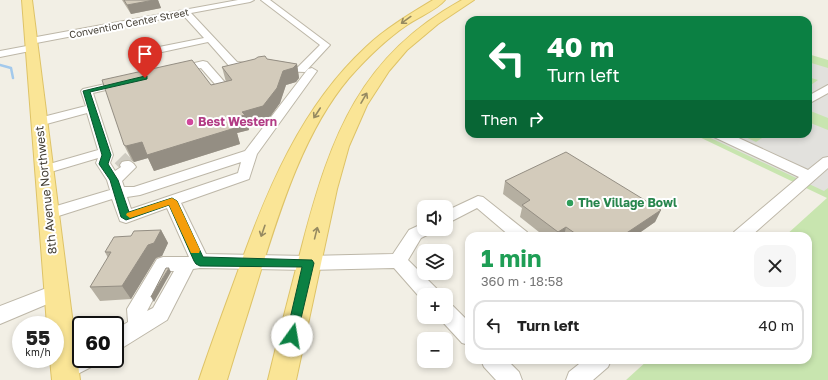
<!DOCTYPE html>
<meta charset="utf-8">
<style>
:root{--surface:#fff;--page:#f6f6f6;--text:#222;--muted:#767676;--line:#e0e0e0}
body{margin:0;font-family:"Golos Text",sans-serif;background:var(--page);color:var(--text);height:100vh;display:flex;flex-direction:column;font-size:15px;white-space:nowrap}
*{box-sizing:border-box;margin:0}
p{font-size:13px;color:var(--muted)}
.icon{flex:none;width:22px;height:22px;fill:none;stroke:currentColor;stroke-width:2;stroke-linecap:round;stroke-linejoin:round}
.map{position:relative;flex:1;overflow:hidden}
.sheet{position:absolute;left:465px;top:232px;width:347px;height:132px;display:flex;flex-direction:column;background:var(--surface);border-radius:12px;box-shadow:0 2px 6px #0003}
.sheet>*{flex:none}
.top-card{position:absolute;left:465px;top:16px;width:347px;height:122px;border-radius:12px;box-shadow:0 2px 6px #0003;background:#0b8043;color:#fff;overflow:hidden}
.fabs{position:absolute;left:417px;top:200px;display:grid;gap:8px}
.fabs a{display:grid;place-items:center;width:36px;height:36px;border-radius:8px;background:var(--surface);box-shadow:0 2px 6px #0003;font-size:20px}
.speed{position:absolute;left:12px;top:316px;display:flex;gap:8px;font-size:20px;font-weight:700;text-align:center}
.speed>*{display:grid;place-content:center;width:52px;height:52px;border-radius:50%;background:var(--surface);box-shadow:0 2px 6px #0003;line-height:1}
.speed small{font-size:10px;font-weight:400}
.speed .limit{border:2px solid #111;border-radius:6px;background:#fff;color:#111}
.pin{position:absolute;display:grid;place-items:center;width:34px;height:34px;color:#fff;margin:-41px -17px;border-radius:50% 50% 50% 0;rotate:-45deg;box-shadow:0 0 4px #0007}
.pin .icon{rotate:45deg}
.me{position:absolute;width:44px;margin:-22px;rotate:13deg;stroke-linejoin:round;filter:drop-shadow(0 0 3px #0008)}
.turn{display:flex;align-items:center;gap:14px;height:84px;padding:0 16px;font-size:18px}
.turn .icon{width:52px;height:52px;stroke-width:2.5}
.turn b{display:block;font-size:28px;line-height:34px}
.then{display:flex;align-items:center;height:38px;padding:0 16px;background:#0003;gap:8px;font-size:15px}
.round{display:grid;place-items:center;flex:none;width:42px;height:42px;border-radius:12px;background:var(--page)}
.headline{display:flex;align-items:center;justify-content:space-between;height:68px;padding:0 16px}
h1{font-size:24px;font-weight:700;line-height:30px;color:#1e9e55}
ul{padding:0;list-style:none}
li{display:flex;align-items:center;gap:12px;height:50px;margin:0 8px 6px;padding:0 8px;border:2px solid var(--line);border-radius:12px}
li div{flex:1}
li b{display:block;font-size:15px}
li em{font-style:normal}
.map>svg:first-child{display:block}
.green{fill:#c8e5af}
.parking{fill:#e2e1dd}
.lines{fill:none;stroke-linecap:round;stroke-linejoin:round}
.stream{stroke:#a3c9ec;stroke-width:2.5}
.minor-tunnel{stroke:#cfccc2;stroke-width:15;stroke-dasharray:15 8;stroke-linecap:butt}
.minor-casing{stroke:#bdb7a8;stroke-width:2}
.major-casing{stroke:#dec367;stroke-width:2}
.minor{fill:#fff;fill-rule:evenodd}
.major{fill:#fae596;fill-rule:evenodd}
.wall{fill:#b5afa1}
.shaded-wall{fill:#948e83}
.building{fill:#d3cbbb;stroke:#948e83}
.oneway{stroke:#968a61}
.route{fill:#0b8043;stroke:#07532c}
.slow{fill:#f59e0b}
.hotel-dot{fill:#d1479c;stroke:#fff;stroke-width:1.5}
.leisure-dot{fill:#2e9e5b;stroke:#fff;stroke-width:1.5}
.labels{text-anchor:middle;stroke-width:4;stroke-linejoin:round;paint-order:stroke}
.far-street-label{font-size:10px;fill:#443f35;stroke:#fff}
.hotel-label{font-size:12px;font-weight:bold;fill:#b23c85;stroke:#fff;text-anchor:start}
.street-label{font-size:12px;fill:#443f35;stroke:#fff}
.leisure-label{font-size:12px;font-weight:bold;fill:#27864d;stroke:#fff;text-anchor:start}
</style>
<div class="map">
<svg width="828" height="380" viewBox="0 0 828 380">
<rect width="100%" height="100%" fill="#f2efe5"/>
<path class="green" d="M808,54l20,6v320h-202l22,-20h160v-124h-23l42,-38 -134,-64h115z"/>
<g class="parking">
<path d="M808,62l20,6v50l-20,-8v-23l10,-7 -10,-3z"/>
<path d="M808,122l20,8v58l-4,3 -122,-57h37l17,8 12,-8h40z"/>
</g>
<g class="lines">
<path class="stream" d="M0,65l11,3 2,10"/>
<path class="minor-tunnel" d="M120,158l7,7"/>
<defs>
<g id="minor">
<path d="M238,0h16l-4,2 -59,11 46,49 19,2 1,2 -5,3 -22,-2 -22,-25 -46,10 -3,-1 -2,-2 2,-2 45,-9 -21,-23 -152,29 -5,-3 5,-3z"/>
<path d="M261,0h9l60,45 -25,27 -27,-1 -5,-3 5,-3 20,2 22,-22z"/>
<path d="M32,45l3,1 2,2 -2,2 -35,7v-6z"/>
<path d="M203,61l4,1 22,25 2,2 -2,2h-8l-20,-23 -24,5 -5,-3 1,-2z"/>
<path d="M312,68l5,3 -60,83 -8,25 -68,24 25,51 102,2 85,-2 16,-24 15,-7v6h9l-2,4 -10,5 -13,22 29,29 3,6h-16l-1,6 -29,-33 -86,2 -108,-2 -7,1 -26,51 -45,28 -7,2v-20l13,-8 -1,-13 30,-50 6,-2h26l-22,-49 -41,15 -6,-2 -8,-22 -63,20 -6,-1 -2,-4 2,-4 67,-20 -3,-10 -11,-17 2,-5 -54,16 -5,-1 -2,-3 2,-3 59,-17 -11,-37 -48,13 -4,-1 -2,-3 2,-3 51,-13 -5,-15 2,-2 40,-9 4,1 1,2 -1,2 -34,8 20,62 -3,8 5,8 6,-4 -1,-2 2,-3c7,-2 10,-1 14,5l-14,14 2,6h10l111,-36 63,-82zM241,162l-3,11 -107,36 -4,-12 13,-2zM168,271h6l-21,37 -6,3z"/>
<path d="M828,85v8l-20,11v-8z"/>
<path d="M713,134h17l78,36 15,-12 5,-1v11l-77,68h-19l2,-4 65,-55 -85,-40z"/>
<path d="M478,196l5,1 44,35 2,4h-19l-33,-28 -31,16v-13z"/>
<path d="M57,284l7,3 3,5 -3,5 -64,27v-18z"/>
<path d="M446,304l7,2 16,16v23l-7,-2 -23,-25 7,-1z"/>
<path d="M81,350v9h15l-3,7 -27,14 -9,-3 -3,-7 3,-7z"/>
<path d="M481,360h26l12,12 3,8h-26l-12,-13z"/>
<path d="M584,360h27l-3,7 -15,13h-27l3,-8z"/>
</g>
<g id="major">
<path d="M22,0h10l48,380h-28l-2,-21h5v-34h-8z"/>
<path d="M433,0h12c-8,10 -27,17 -38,25 -22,15 -41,34 -58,53 -44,52 -68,128 -88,192 -11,37 -23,73 -34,110h-28c12,-36 26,-73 39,-109 29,-81 63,-164 128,-224 20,-19 44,-33 67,-47z"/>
<path d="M462,0h12l-36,24 -31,26 -18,21 -22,34 -18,41 -12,43 -41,191h-28c11,-46 23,-92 35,-138 28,-106 57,-186 159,-242z"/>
</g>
</defs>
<use href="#minor" class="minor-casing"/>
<use href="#major" class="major-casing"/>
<use href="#minor" class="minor"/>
<use href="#major" class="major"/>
</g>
<g class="wall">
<path d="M122,0h36l3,8 -30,6z"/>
<path d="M267,59l30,5 2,14 -3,4 -10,3 -6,18 -13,18 -19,5 1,4 -12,3 3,11 -86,27 -6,-13 -14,4 -2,-1 -8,-16 87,-60 15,-3 -4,-15z"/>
<path d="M505,181l156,29 -6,12 -20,14h-91l-24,-19 2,-9 -19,-14z"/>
<path d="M161,230l7,13 -6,13 -6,2 -25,41 -31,2 -10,-14 18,-29 -3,-6z"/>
</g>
<g class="shaded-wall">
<path d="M154,0h4l3,8 -30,6 -4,-9z"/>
<path d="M297,64l2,14 -3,4 -10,3 -6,18 -13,18 -19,5 1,4 -12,3 3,11 -86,27 -6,-13 -14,4 -8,-16 103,-27 54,-48z"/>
<path d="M661,210l-6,12 -20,14h-13z"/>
<path d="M566,227l-2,9h-7l1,-4z"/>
<path d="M161,230l7,13 -6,13 -6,2 -25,41 -9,-13 26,-41z"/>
<path d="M169,268l2,4 -17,30 -3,-5z"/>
</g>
<g class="building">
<path d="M124,0h30l-27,5z"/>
<path d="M265,56l2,3 30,5 -4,4 -10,3 -6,17 -14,18 -21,6 3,3 -16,4 6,9 -88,27 -5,-13 -16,4 -2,-1 -22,-65 90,-20 19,25 21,-5 -10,-13 33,-8 3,-2z"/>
<path d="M566,152l95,58 -39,26h-43l-13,-9 -8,5 -36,-27 8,-5 -25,-19z"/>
<path d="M161,230l-7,13 -6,2 -26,41 -32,1 21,-35h-6l9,-15 17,-1 3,-5z"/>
<path d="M166,268h3l-18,29z"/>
</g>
<defs><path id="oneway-shaft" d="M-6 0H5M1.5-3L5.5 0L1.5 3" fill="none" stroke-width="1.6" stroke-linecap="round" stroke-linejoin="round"/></defs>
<g class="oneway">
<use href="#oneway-shaft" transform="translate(406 20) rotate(144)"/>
<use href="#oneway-shaft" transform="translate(364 98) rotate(-60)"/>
<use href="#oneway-shaft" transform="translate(317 113) rotate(123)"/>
<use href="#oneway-shaft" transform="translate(263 231) rotate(109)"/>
<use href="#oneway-shaft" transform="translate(316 233) rotate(-76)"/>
</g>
<path class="route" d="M145,76h2v3l-57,13 21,63 -3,9 10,16 11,32 43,-14 5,3 26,56 109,3 2,3 -18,77 -4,2 -4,-2 -2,-4 16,-69 -102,-1 -4,-2 -2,-3 -25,-56 -43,15 -5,-3 -11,-37 -11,-16 3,-9 -19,-64z"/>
<path class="slow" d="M172,198l5,3 23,49 -1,3h-8l-22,-48 -39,13 -4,-3 1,-2z"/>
<circle class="hotel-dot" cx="190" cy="122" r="4"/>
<circle class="leisure-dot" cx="570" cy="203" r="4"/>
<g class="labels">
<g class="far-street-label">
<text transform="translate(129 23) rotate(-11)" y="4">Convention Center Street</text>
</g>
<g class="hotel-label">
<text x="198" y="126">Best Western</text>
</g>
<g class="street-label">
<text transform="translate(46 190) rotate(-96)" y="4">8th Avenue Northwest</text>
</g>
<g class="leisure-label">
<text x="578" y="207">The Village Bowl</text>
</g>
</g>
</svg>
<div class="fabs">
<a><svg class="icon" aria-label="sound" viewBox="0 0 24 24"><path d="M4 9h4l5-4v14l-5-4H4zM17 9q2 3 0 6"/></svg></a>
<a><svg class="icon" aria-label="layers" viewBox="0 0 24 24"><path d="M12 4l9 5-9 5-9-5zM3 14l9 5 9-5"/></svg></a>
<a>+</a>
<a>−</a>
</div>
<div class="speed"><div>55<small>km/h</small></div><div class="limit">60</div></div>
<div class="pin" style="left:145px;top:78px;background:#d93025"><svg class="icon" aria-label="arrive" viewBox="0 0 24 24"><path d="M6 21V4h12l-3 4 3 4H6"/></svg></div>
<svg class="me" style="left:292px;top:336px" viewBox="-20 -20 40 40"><circle r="19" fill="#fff"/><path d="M0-13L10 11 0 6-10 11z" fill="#0b8043"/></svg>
<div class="top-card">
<div class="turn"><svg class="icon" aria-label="left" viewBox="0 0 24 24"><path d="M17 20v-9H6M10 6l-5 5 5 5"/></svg><div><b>40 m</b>Turn left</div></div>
<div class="then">Then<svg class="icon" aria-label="right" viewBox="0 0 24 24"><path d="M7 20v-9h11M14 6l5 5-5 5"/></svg></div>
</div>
<section class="sheet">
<div class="headline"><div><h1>1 min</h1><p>360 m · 18:58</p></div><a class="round"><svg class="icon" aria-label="close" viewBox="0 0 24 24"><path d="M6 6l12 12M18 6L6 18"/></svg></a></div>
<ul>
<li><svg class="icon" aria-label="left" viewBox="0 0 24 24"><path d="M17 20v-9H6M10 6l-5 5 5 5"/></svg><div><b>Turn left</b></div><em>40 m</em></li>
</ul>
</section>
</div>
